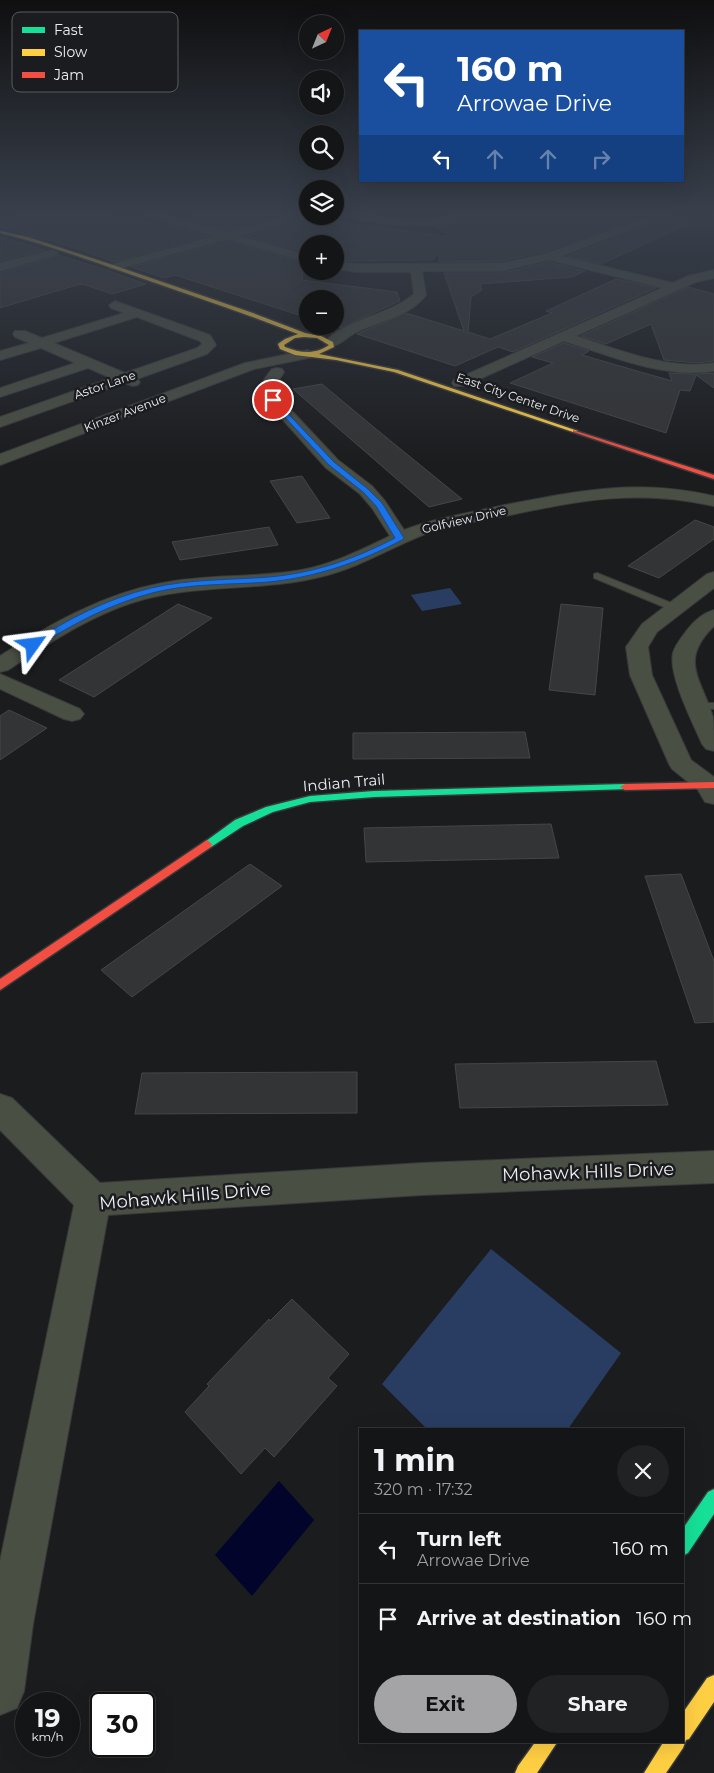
<!DOCTYPE html>
<meta charset="utf-8">
<style>
:root{--surface:#141516;--page:#212223;--text:#f1f3f6;--muted:#9d9fa1;--line:#333435;--accent:#a4a4a6}
body{margin:0;font-family:Montserrat,sans-serif;background:var(--page);color:var(--text);height:100vh;display:flex;flex-direction:column;font-size:19px;white-space:nowrap}
*{box-sizing:border-box;margin:0}
p{font-size:16px;color:var(--muted)}
.icon{flex:none;width:28px;height:28px;fill:none;stroke:currentColor;stroke-width:2;stroke-linecap:round;stroke-linejoin:round}
.map{position:relative;flex:1;overflow:hidden}
.side{position:absolute;left:359px;top:1428px;width:325px;height:315px;display:flex;flex-direction:column;background:var(--surface);border-radius:0px;box-shadow:0 5px 20px #0002,0 0 0 1px var(--line)}
.side>*{flex:none}
.banner{position:absolute;left:359px;top:30px;width:325px;height:152px;border-radius:0px;box-shadow:0 5px 20px #0002,0 0 0 1px var(--line);background:#1a4fa0;color:#fff;overflow:hidden}
.needle{width:32px;rotate:43deg}
.buttons{position:absolute;left:299px;top:15px;display:grid;gap:10px}
.buttons a{display:grid;place-items:center;width:45px;height:45px;border-radius:50%;background:var(--surface);box-shadow:0 5px 20px #0002,0 0 0 1px var(--line);font-size:25px}
.speed{position:absolute;left:15px;top:1692px;display:flex;gap:10px;font-size:25px;font-weight:700;text-align:center}
.speed>*{display:grid;place-content:center;width:65px;height:65px;border-radius:50%;background:var(--surface);box-shadow:0 5px 20px #0002,0 0 0 1px var(--line);line-height:1}
.speed small{font-size:12px;font-weight:400}
.speed .limit{border:2px solid #111;border-radius:8px;background:#fff;color:#111}
.pin{position:absolute;display:grid;place-items:center;width:42px;height:42px;color:#fff;margin:-21px;border:2px solid #fff;border-radius:50%;box-shadow:0 1px 5px #0007}
.me{position:absolute;width:55px;margin:-28px;rotate:59deg;stroke-linejoin:round;filter:drop-shadow(0 0 4px #0008)}
.turn{display:flex;align-items:center;gap:18px;height:105px;padding:0 15px;font-size:22px}
.turn .icon{width:65px;height:65px;stroke-width:2.5}
.turn b{display:block;font-size:35px;line-height:42px}
.lanes{display:flex;align-items:center;height:48px;padding:0 15px;background:#0003;justify-content:center;gap:25px;direction:ltr}
.lanes .off{opacity:.35}
.round{display:grid;place-items:center;flex:none;width:52px;height:52px;border-radius:26px;background:var(--page)}
.overview{display:flex;align-items:center;justify-content:space-between;height:85px;padding:0 15px}
h1{font-size:30px;font-weight:700;line-height:38px}
.primary-button{display:flex;gap:10px;margin-top:auto;padding:10px 15px}
.primary-button a{flex:1;height:58px;border-radius:30px;background:var(--accent);color:#111;font-size:20px;font-weight:700;line-height:58px;text-align:center}
.primary-button a+a{background:var(--page);color:var(--text)}
ul{padding:0;list-style:none}
li{display:flex;align-items:center;gap:15px;height:70px;padding:0 15px;border-top:1px solid var(--line)}
li div{flex:1}
li b{display:block;font-size:19px}
li em{font-style:normal}
.map>svg:first-child{display:block}
.green{fill:#293d63}
.water{fill:#02042c}
.building{fill:#333435;stroke:#454647}
.lines{fill:none;stroke-linecap:round;stroke-linejoin:round}
.lane-casing{stroke:#39393b;stroke-width:2}
.street-casing{stroke:#39393b;stroke-width:2}
.fast-casing{stroke:#39393b;stroke-width:3}
.slow-casing{stroke:#39393b;stroke-width:3}
.jam-casing{stroke:#39393b;stroke-width:3}
.lane{fill:#4a4f44;fill-rule:evenodd}
.street{fill:#4a4f44;fill-rule:evenodd}
.fast{fill:#16e098;fill-rule:evenodd}
.slow{fill:#ffcf43;fill-rule:evenodd}
.jam{fill:#f24e42;fill-rule:evenodd}
.route{fill:#1a73e8;stroke:#114b97}
.labels{text-anchor:middle;stroke-width:5;stroke-linejoin:round;paint-order:stroke}
.far-street-label{font-size:12px;fill:#edeef0;stroke:#1a1c1f}
.street-label{font-size:15px;fill:#edeef0;stroke:#1a1c1f}
.near-street-label{font-size:18px;fill:#edeef0;stroke:#1a1c1f}
.key{fill:#1a1c1f;stroke:#595b5e;stroke-width:1}
.key-label{font-size:14px;fill:#edeef0}
</style>
<div class="map">
<svg width="714" height="1773" viewBox="0 0 714 1773">
<rect width="100%" height="100%" fill="#1b1c1e"/>
<g class="green">
<path d="M450,588l12,16 -40,7 -11,-16z"/>
<path d="M491,1249l130,104 -53,76h-141l-45,-45z"/>
</g>
<path class="water" d="M279,1481l35,39 -62,76 -37,-41z"/>
<g class="building">
<path d="M13,215h93l9,2 8,-2 34,10 7,-2 44,13 -93,26 -60,-20 -55,-15v-6l13,-3z"/>
<path d="M192,215h94l-59,15 -46,-12z"/>
<path d="M335,215h6l1,6 13,3 95,13 -15,-11 41,-7 3,-4h170l-105,37 -42,9 -62,1 -2,-8 -6,6 -86,1 -11,-2v-15h-27v9l-62,-17 61,-17 1,-3h27z"/>
<path d="M668,215l27,6 -94,43 -34,-8 99,-37z"/>
<path d="M0,237l22,6 23,7 -45,11z"/>
<path d="M227,241l76,21 -1,18 95,12 3,9 -60,27 -5,-2v-27h-27v19l-133,-43 -11,3 -33,-11z"/>
<path d="M59,255l50,16 37,13 -34,10 -29,-10 -6,1 -77,23v-35z"/>
<path d="M549,262l36,9 -13,6 -92,7 2,6 -11,7 -3,35 22,7 62,-26 -6,-2 70,-32 40,9 -143,64 -15,-5 -43,19 -98,-32 49,-21 58,18 -20,-58h58z"/>
<path d="M688,287l26,7v67l-18,2 -32,-3 -13,-36 -45,20 -25,-8z"/>
<path d="M564,343l25,8 -7,4 90,26 -3,-8 26,1 19,-1v15l-18,-13 -6,16 -10,-1 -14,43 -156,-50 43,-20 -21,-6z"/>
<path d="M322,384l54,45 86,70 -33,8 -136,-118z"/>
<path d="M302,476l28,42 -33,5 -27,-42z"/>
<path d="M695,520l19,7v12l-55,39 -31,-12z"/>
<path d="M269,527l9,18 -98,15 -8,-18z"/>
<path d="M178,604l34,14 -118,79 -35,-17z"/>
<path d="M561,604l42,4 -8,87 -46,-5z"/>
<path d="M9,710l38,18 -47,32v-44z"/>
<path d="M525,732l5,26 -177,1v-26z"/>
<path d="M551,824l8,34 -193,4 -2,-34z"/>
<path d="M250,864l32,22 -150,111 -31,-27z"/>
<path d="M681,874l33,87v61l-19,1 -50,-147z"/>
<path d="M656,1061l12,44 -208,3 -5,-44z"/>
<path d="M357,1072v41l-222,1 7,-41z"/>
<path d="M292,1299l57,55 -21,24 9,8 -63,71 -9,-9 -24,26 -56,-62 24,-26 -2,-2 62,-65 1,2z"/>
</g>
<g class="lines">
<defs>
<g id="lane">
<path d="M597,573l82,33 1,2 -5,3 -4,-1 -77,-32v-4z"/>
<path d="M698,703h16v6l-20,-1 -2,-2 2,-2z"/>
</g>
<g id="street">
<path d="M149,215h15l63,17 65,-17h15l-1,2 -67,19 69,19v7l-81,-23 -109,30h-8l-2,-2 2,-2 105,-29 -65,-19z"/>
<path d="M347,215c21,-3 43,4 65,5 22,0 44,-8 65,-5l-1,2c-43,12 -85,11 -128,0z"/>
<path d="M653,215h13l-1,2 -104,39 112,27 15,-7 26,-6v8l-18,4 -120,54c44,14 91,34 138,27v8c-50,8 -103,-15 -150,-30l-100,45h-10l-2,-3 2,-3 208,-92 -113,-28 -47,11h-80l4,24c-16,22 -48,26 -71,38 -9,5 -15,12 -24,14l-7,-4c18,-23 66,-28 90,-49l-3,-22h-54l-22,-3v-8l22,3 145,-1 43,-9z"/>
<path d="M52,250l4,1 2,2 -2,2 -56,16v-8z"/>
<path d="M115,301l95,34 6,10 -9,9 -70,25 3,3 -2,3 -5,1 -9,-3 -124,44v-10l111,-39 -23,-10 -88,29v-9l75,-25 -34,-15 -41,12v-9l29,-8 -14,-6 -2,-3 2,-3h10l17,7 82,-25 -13,-5 -2,-3zM137,317l63,24 2,3 -5,4 -72,25 -71,-30z"/>
<path d="M308,350l7,4 -2,3 -59,12 -254,96v-11l245,-91z"/>
<path d="M277,368l5,1 2,3 -8,13 3,12 59,63 34,26 13,15 19,29c31,-12 64,-17 96,-24 78,-15 134,-28 214,-10v10c-78,-17 -132,-6 -209,10 -25,5 -52,9 -77,17 -35,13 -67,34 -104,43 -53,14 -108,9 -161,19 -57,10 -108,44 -155,75l-8,2v-16c50,-32 103,-62 162,-73 46,-9 93,-5 139,-13 32,-6 60,-20 89,-34l-18,-28 -12,-14 -34,-26 -61,-68c-7,-13 -2,-20 7,-31z"/>
<path d="M714,572v16l-57,44 -9,15 4,28 39,85 23,17v27l-9,-2 -7,-12 -26,-21 -3,-5 -39,-89 -4,-28 16,-23 65,-50z"/>
<path d="M714,610v16c-36,35 -12,53 -1,91 1,10 1,24 1,34l-8,-2 -4,-5c-9,-21 -34,-69 -29,-91 2,-8 9,-16 14,-23 7,-9 16,-17 27,-20z"/>
<path d="M0,674l80,35 4,5 -4,5 -8,2 -8,-2 -64,-30z"/>
<path d="M0,1094l12,4 88,85 322,-20 292,-12v32l-292,12 -314,20 -75,409 -9,67 -7,17 -17,7v-154l74,-356 -74,-75z"/>
</g>
<g id="fast">
<path d="M625,784l5,3 -1,2 -255,8 -64,5 -37,10 -30,14 -32,21 -4,1 -5,-4 33,-24 31,-13 44,-11 64,-5z"/>
<path d="M714,1489v25l-26,39 -6,3v-26l26,-38z"/>
</g>
<g id="slow">
<path d="M0,231l28,6 88,29 137,47 52,20 16,3 12,6 1,5 -15,7 79,16 180,61 -5,1 -179,-60 -58,-12 -41,-5 -15,-6 -2,-5 7,-5 13,-5c-54,-21 -108,-39 -163,-58 -44,-15 -89,-32 -135,-43zM304,337l13,1 12,7c-15,10 -28,8 -44,2l-1,-2 11,-7z"/>
<path d="M714,1675v27l-25,37 -3,1 -3,8 -17,25h-22l20,-32h18v-27l25,-36z"/>
<path d="M536,1741h22l-21,32h-22l3,-7z"/>
</g>
<g id="jam">
<path d="M573,430l141,45v4l-141,-47z"/>
<path d="M714,782v6l-89,2 -5,-3 5,-3z"/>
<path d="M207,840l5,4 -1,3 -211,143v-11z"/>
</g>
</defs>
<use href="#lane" class="lane-casing"/>
<use href="#street" class="street-casing"/>
<use href="#fast" class="fast-casing"/>
<use href="#slow" class="slow-casing"/>
<use href="#jam" class="jam-casing"/>
<use href="#lane" class="lane"/>
<use href="#street" class="street"/>
<use href="#fast" class="fast"/>
<use href="#slow" class="slow"/>
<use href="#jam" class="jam"/>
</g>
<linearGradient id="sky" x2="0" y2="1"><stop stop-color="#0f0f10"/><stop offset="0.46" stop-color="#39404c"/><stop offset="1" stop-color="#39404c" stop-opacity="0"/></linearGradient>
<rect width="714" height="463" fill="url(#sky)"/>
<path class="route" d="M273,398l61,64 34,27 14,14 22,35 -2,2c-42,22 -85,37 -133,42 -38,3 -79,1 -117,11 -44,12 -77,30 -116,54h-6v-4c39,-24 76,-44 121,-55 38,-9 79,-8 118,-11 45,-4 86,-18 126,-39l-19,-32 -13,-14 -34,-27 -59,-64 -1,-1z"/>
<g class="labels">
<g class="far-street-label">
<text transform="translate(105 385) rotate(-19)" y="4">Astor Lane</text>
<text transform="translate(518 398) rotate(19)" y="4">East City Center Drive</text>
<text transform="translate(125 413) rotate(-21)" y="4">Kinzer Avenue</text>
<text transform="translate(464 520) rotate(-13)" y="4">Golfview Drive</text>
</g>
<g class="street-label">
<text transform="translate(344 783) rotate(-5)" y="5">Indian Trail</text>
</g>
<g class="near-street-label">
<text transform="translate(588 1172) rotate(-2)" y="6">Mohawk Hills Drive</text>
<text transform="translate(185 1196) rotate(-5)" y="6">Mohawk Hills Drive</text>
</g>
</g>
<rect x="12" y="12" width="166" height="80" rx="8" class="key"/>
<rect x="22" y="27" width="23" height="6" fill="#16e098"/>
<rect x="22" y="49" width="23" height="7" fill="#ffcf43"/>
<rect x="22" y="72" width="23" height="6" fill="#f24e42"/>
<g class="key-label">
<text x="54" y="35">Fast</text>
<text x="54" y="57">Slow</text>
<text x="54" y="80">Jam</text>
</g>
</svg>
<div class="buttons">
<a><svg class="needle" viewBox="-14 -14 28 28"><path d="M0-13l5 13h-10z" fill="#e53935"/><path d="M0 13l5-13h-10z" fill="#9d9fa1"/></svg></a>
<a><svg class="icon" aria-label="sound" viewBox="0 0 24 24"><path d="M4 9h4l5-4v14l-5-4H4zM17 9q2 3 0 6"/></svg></a>
<a><svg class="icon" aria-label="search" viewBox="0 0 24 24"><circle cx="10" cy="10" r="6"/><path d="M15 15l6 6"/></svg></a>
<a><svg class="icon" aria-label="layers" viewBox="0 0 24 24"><path d="M12 4l9 5-9 5-9-5zM3 14l9 5 9-5"/></svg></a>
<a>+</a>
<a>−</a>
</div>
<div class="speed"><div>19<small>km/h</small></div><div class="limit">30</div></div>
<div class="pin" style="left:273px;top:400px;background:#d93025"><svg class="icon" aria-label="arrive" viewBox="0 0 24 24"><path d="M6 21V4h12l-3 4 3 4H6"/></svg></div>
<svg class="me" style="left:33px;top:645px" viewBox="-20 -20 40 40"><path d="M0-17L14 15 0 8-14 15z" fill="#1a73e8" stroke="#fff" stroke-width="4"/></svg>
<div class="banner">
<div class="turn"><svg class="icon" aria-label="left" viewBox="0 0 24 24"><path d="M17 20v-9H6M10 6l-5 5 5 5"/></svg><div><b>160 m</b>Arrowae Drive</div></div>
<div class="lanes"><svg class="icon" aria-label="left" viewBox="0 0 24 24"><path d="M17 20v-9H6M10 6l-5 5 5 5"/></svg><svg class="icon off" aria-label="ahead" viewBox="0 0 24 24"><path d="M12 20V5M6 11l6-6 6 6"/></svg><svg class="icon off" aria-label="ahead" viewBox="0 0 24 24"><path d="M12 20V5M6 11l6-6 6 6"/></svg><svg class="icon off" aria-label="right" viewBox="0 0 24 24"><path d="M7 20v-9h11M14 6l5 5-5 5"/></svg></div>
</div>
<section class="side">
<div class="overview"><div><h1>1 min</h1><p>320 m · 17:32</p></div><a class="round"><svg class="icon" aria-label="close" viewBox="0 0 24 24"><path d="M6 6l12 12M18 6L6 18"/></svg></a></div>
<ul>
<li><svg class="icon" aria-label="left" viewBox="0 0 24 24"><path d="M17 20v-9H6M10 6l-5 5 5 5"/></svg><div><b>Turn left</b><p>Arrowae Drive</p></div><em>160 m</em></li>
<li><svg class="icon" aria-label="arrive" viewBox="0 0 24 24"><path d="M6 21V4h12l-3 4 3 4H6"/></svg><div><b>Arrive at destination</b></div><em>160 m</em></li>
</ul>
<div class="primary-button"><a>Exit</a><a>Share</a></div>
</section>
</div>
